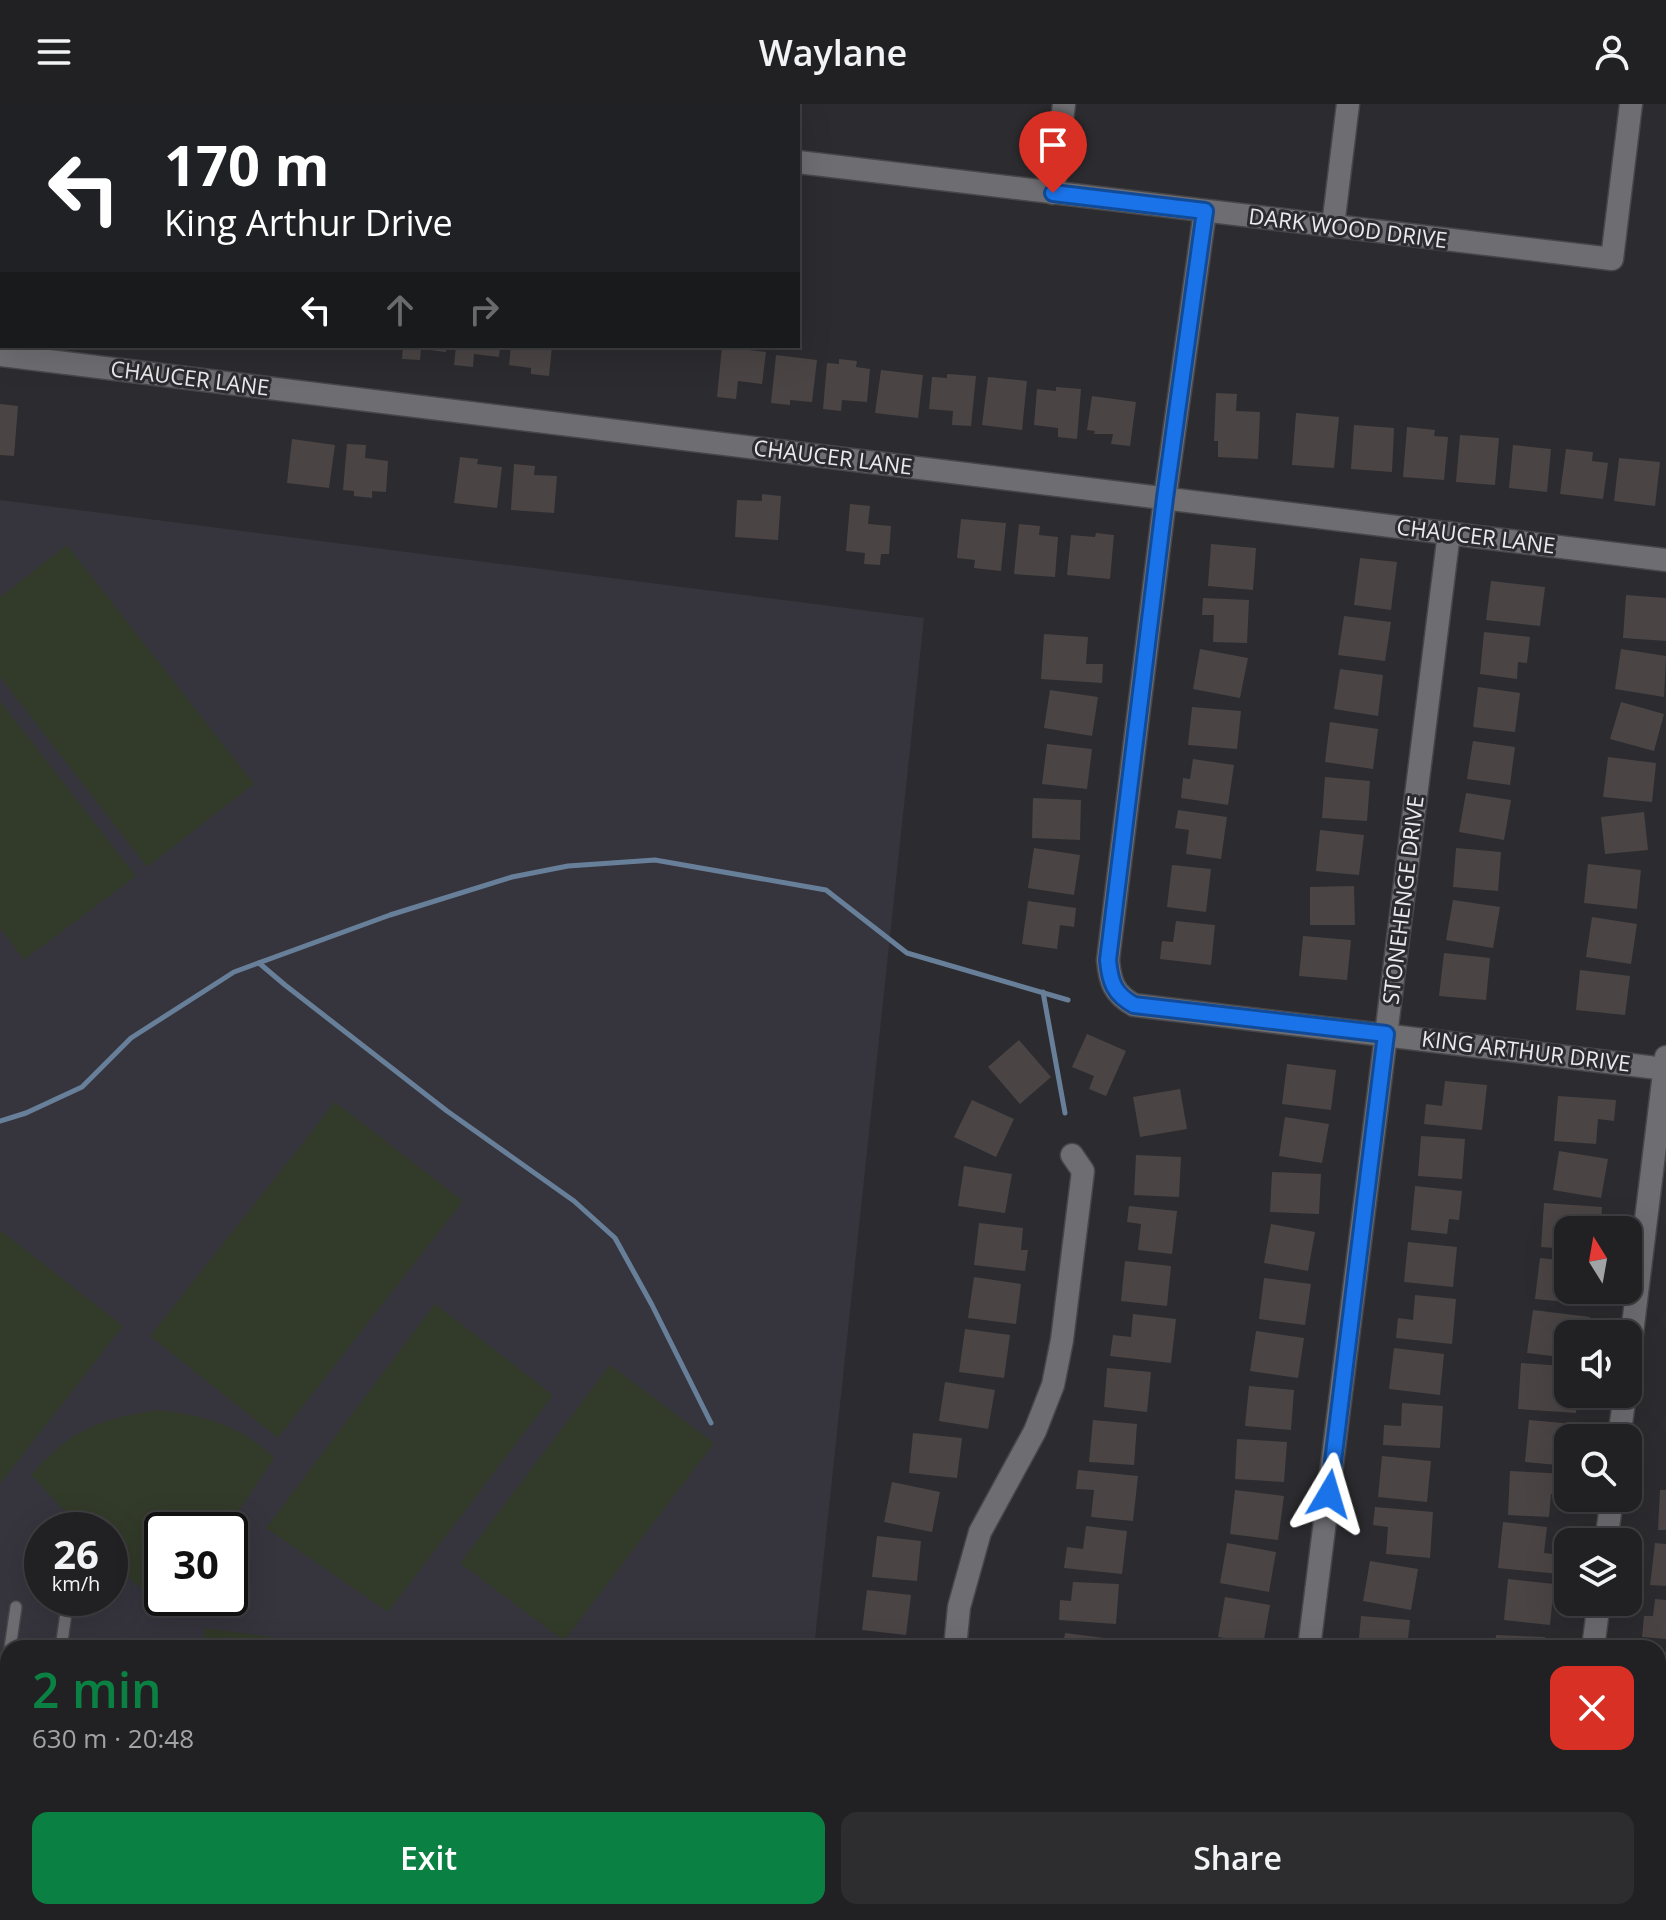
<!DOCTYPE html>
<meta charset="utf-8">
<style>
:root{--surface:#212023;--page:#2d2d30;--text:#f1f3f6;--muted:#a2a3a6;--line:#3e3e41;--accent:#0b8043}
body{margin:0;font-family:"Open Sans",sans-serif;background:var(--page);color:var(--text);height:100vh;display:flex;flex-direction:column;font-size:30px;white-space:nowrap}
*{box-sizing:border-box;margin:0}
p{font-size:26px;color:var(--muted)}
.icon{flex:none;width:44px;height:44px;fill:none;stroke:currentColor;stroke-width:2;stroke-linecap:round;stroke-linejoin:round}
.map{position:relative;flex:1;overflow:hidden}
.drawer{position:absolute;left:0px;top:1536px;width:1666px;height:280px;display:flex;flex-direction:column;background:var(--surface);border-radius:24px 24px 0 0;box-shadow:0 8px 32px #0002,0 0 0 2px var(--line)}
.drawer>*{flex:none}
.guide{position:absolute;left:0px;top:0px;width:800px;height:244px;box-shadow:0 8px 32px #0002,0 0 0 2px var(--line);background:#202124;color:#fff;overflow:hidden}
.needle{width:52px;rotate:349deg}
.controls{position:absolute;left:1554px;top:1112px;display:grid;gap:16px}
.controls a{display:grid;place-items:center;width:88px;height:88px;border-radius:16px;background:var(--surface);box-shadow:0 8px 32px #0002,0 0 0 2px var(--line);font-size:40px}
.speed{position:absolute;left:24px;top:1408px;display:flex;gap:16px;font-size:40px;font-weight:700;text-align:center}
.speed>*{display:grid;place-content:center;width:104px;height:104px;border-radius:50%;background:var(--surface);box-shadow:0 8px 32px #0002,0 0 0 2px var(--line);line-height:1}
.speed small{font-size:20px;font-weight:400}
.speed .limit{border:4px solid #111;border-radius:12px;background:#fff;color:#111}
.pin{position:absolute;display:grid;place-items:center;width:68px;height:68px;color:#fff;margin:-82px -34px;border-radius:50% 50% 50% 0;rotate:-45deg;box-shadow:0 0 8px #0007}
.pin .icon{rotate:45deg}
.me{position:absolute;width:88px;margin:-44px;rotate:7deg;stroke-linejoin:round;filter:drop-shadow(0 0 6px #0008)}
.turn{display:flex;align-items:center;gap:28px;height:168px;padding:0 32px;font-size:36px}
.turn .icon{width:104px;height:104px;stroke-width:2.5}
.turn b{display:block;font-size:56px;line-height:68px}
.lanes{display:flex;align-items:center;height:76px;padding:0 32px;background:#0003;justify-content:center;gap:40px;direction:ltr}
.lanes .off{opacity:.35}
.round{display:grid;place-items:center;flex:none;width:84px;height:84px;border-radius:16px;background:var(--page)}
.head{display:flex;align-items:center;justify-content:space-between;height:136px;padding:0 32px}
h1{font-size:48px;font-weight:600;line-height:60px;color:var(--accent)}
.button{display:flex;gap:16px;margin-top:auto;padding:16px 32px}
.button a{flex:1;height:92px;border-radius:16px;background:var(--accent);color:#fff;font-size:32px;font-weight:600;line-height:92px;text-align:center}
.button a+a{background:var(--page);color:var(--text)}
header{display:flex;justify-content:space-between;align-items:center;height:104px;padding:0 32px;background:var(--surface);font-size:36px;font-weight:600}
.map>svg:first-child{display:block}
.built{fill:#36353e;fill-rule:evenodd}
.green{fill:#323a29}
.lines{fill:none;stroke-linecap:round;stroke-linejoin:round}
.stream{stroke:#687f99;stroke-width:5}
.building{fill:#4a4544}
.service-casing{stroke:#47474a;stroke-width:14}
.minor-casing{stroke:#47474a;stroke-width:25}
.service{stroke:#6e6d72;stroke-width:11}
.minor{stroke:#6e6d72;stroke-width:22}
.route-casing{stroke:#114b97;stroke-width:20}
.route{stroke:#1a73e8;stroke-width:14}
.labels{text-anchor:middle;stroke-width:6;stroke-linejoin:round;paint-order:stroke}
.street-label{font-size:22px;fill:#eae9ec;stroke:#2c2b2f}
</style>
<header><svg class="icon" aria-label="menu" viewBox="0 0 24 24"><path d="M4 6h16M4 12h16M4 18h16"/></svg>Waylane<svg class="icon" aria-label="person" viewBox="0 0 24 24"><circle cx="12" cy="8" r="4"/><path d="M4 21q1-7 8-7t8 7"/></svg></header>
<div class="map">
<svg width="1666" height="1816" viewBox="0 0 1666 1816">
<rect width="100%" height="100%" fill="#2c2b2f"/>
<path class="built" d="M0,396l924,118 -110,1030h-806v264h777v8h-785zM42,1426h68v68h-68zM162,1426h68v68h-68z"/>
<g class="green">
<path d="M67,441l187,239 -107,83 -147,-190v-80z"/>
<path d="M0,597l136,175 -112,84 -24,-32z"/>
<path d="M335,998l128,99 -185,237 -128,-102z"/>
<path d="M0,1126l123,96 -123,158z"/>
<path d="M435,1200l118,91 -165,217 -122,-84z"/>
<path d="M610,1261l104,78 -150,198 -104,-78z"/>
<path d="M158,1306c45,5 83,15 116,48l-48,72h-64v65h-14l-38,-35v-30h-28l-51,-55c40,-46 69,-56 127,-65z"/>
<path d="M205,1524l147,20h-150z"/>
</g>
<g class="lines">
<g class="stream">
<path d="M259,859l26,22 162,126 127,90 41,37 37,67 59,118"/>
<path d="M1043,888l22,121"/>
<path d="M0,1017l26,-8 56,-26 49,-49 103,-66 156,-57 122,-38 56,-11 87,-6 171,30 81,63 161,47"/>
</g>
</g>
<g class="building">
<path d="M403,242h43v6l-25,-3 -1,11 -18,-1z"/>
<path d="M456,242h44l-1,11 -25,-3 -1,13 -19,-2z"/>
<path d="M511,242h41l-3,30 -18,-2v-6l-22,-3z"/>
<path d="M722,243l44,5 -4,32 -24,-3 -2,18 -19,-2z"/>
<path d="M776,251l41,5 -5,42 -22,-2v5l-19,-2z"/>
<path d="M839,255l18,2 -1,6 14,2 -3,33 -25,-2 -1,11 -18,-2 4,-46 12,1z"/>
<path d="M881,266l42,5 -5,43 -43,-5z"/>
<path d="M947,270l29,2 -5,50 -19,-1 1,-14 -24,-2 3,-32 15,1z"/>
<path d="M988,273l39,4 -5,49 -40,-5z"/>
<path d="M1056,283l25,2 -4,50 -19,-2v-9l-24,-3 3,-36 19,2z"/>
<path d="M1216,289l21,1 -1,17 24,1 -2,47 -40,-2v-16h-4z"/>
<path d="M1092,292l44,6 -6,44 -19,-2 2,-10h-19l1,-3 -8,-1z"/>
<path d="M0,300l18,2 -4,50 -14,-1z"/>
<path d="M1296,309l43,4 -5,51 -42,-3z"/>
<path d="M1354,321l40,3 -2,44 -41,-3z"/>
<path d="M1407,323l28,3 -1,6 14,1 -4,43 -41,-3z"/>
<path d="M1460,331l39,3 -4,47 -39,-3z"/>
<path d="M292,335l43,6 -6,43 -42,-5z"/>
<path d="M347,340l19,1 -1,13 23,3 -2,31 -14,-1v7l-18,-2v-5l-11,-1z"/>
<path d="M1513,341l38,4 -4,43 -38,-4z"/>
<path d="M1566,345l27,3 -1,9 16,2 -5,36 -43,-5z"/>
<path d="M460,353l18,2 -1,5 25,3 -5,41 -43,-5z"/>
<path d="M1619,354l41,4 -5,44 -41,-5z"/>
<path d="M514,360l21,2 -1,9 23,1 -3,37 -43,-3z"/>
<path d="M762,390l19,2 -3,44 -43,-3 2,-37 25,1z"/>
<path d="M850,400l20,2 -2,18 23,2 -2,28h-8l-1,11 -16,-1 1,-11 -19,-2z"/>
<path d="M961,415l45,4 -5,48 -27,-3 1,-8 -18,-2z"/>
<path d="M1019,420l21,2 -1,9 19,2 -3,40 -41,-3z"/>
<path d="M1096,429l18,2 -4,44 -43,-4 4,-40 24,2z"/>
<path d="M1211,440l45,4 -3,42 -45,-4z"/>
<path d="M1360,454l37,4 -6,48 -37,-5z"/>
<path d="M1491,477l54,6 -5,39 -54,-6z"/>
<path d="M1626,491l40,3v43l-43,-3z"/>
<path d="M1203,494l46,2 -2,43 -34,-1 1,-27h-12z"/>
<path d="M1344,512l47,6 -6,39 -47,-6z"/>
<path d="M1484,528l46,5 -3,26 -9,-1 -1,17 -37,-5z"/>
<path d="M1044,530l44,3 -2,27h17l-1,19 -61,-4z"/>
<path d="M1200,545l48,9 -8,40 -47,-9z"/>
<path d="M1621,545l45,7 -2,41 -49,-8z"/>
<path d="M1340,565l43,6 -5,41 -44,-7z"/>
<path d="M1478,583l42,6 -5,39 -42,-5z"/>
<path d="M1050,586l48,7 -6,39 -48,-8z"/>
<path d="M1621,598l43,12 -10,37 -44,-12z"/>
<path d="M1192,603l49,4 -4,38 -49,-4z"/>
<path d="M1330,618l48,7 -5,40 -48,-7z"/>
<path d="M1473,637l42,6 -5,38 -43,-6z"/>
<path d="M1047,640l45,5 -5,40 -45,-5z"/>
<path d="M1608,653l48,6 -4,39 -49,-5z"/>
<path d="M1193,655l41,6 -6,40 -47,-7 2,-20 7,1z"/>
<path d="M1325,673l45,4 -3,40 -45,-3z"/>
<path d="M1466,689l45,7 -7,40 -45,-8z"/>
<path d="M1033,694l48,2 -1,40 -48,-2z"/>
<path d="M1178,706l49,7 -6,42 -35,-5 3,-24 -14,-2z"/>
<path d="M1644,708l4,38 -43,4 -4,-37z"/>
<path d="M1320,726l44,5 -5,40 -43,-4z"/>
<path d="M1034,744l46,7 -6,40 -46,-7z"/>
<path d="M1456,744l45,4 -3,39 -45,-4z"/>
<path d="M1588,760l53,6 -4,39 -53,-6z"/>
<path d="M1172,761l39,4 -5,43 -39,-5z"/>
<path d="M1354,782l1,39h-45v-38z"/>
<path d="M1453,796l47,7 -7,41 -47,-8z"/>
<path d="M1028,797l48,7 -2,19 -14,-2 -3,24 -35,-5z"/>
<path d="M1592,813l45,7 -6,40 -45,-7z"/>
<path d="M1176,817l39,4 -4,40 -51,-6 2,-18 11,1z"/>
<path d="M1303,832l48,4 -4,40 -48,-4z"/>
<path d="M1444,849l46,5 -4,42 -47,-4z"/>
<path d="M1580,866l50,6 -5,39 -49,-5z"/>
<path d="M1087,930l39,17 -20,45 -17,-7 5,-13 -22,-9z"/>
<path d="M1019,936l32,37 -31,27 -32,-37z"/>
<path d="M1287,960l49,6 -5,40 -49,-6z"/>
<path d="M1445,977l42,4 -5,45 -58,-6 2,-20 16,2z"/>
<path d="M1180,985l7,40 -47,8 -7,-40z"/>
<path d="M1558,992l58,4 -2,21 -16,-2 -2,25 -42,-3z"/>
<path d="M972,996l42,19 -18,38 -42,-20z"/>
<path d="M1285,1013l44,7 -7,39 -43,-7z"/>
<path d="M1421,1032l44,3 -3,40 -44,-3z"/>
<path d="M1559,1047l49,8 -7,39 -48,-8z"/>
<path d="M1136,1051l45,2 -2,40 -45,-2z"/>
<path d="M964,1062l48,8 -7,39 -47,-7z"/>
<path d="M1272,1068l49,2 -2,40 -49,-2z"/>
<path d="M1415,1082l47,5 -3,29 -10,-1 -2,15 -36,-4z"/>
<path d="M1544,1099l58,4 -1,23h-33v19l-27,-2z"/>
<path d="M1129,1102l48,5 -5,43 -34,-4 3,-26 -14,-2z"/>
<path d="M979,1119l44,5 -2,22h7l-3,21 -51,-6z"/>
<path d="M1271,1120l44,8 -7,39 -44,-8z"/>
<path d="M1408,1138l49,5 -4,40 -49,-5z"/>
<path d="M1540,1154l28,3v29h21l-1,14 -53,-5z"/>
<path d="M1125,1157l46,5 -4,40 -46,-5z"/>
<path d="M974,1173l47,7 -5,40 -48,-6z"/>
<path d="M1264,1174l47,6 -6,41 -46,-6z"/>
<path d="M1415,1191l41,4 -4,45 -56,-6 2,-20 15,2z"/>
<path d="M1533,1206l57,7 -3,17h-19v24l-41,-5z"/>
<path d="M1133,1210l43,5 -5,44 -61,-7 3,-21 18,2z"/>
<path d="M965,1225l45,6 -6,43 -45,-6z"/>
<path d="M1256,1227l48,7 -6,40 -48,-7z"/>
<path d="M1394,1244l50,6 -4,41 -51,-6z"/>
<path d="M1521,1259l44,3 -2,28 14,1 -1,18 -58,-4z"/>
<path d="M1107,1264l44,4 -4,40 -43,-5z"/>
<path d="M945,1278l50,8 -7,39 -49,-8z"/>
<path d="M1249,1282l45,4 -3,40 -46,-4z"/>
<path d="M1402,1299l41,3 -3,42 -57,-3 1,-20 17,1z"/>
<path d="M1093,1316l44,4 -3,41 -45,-3z"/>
<path d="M1529,1316l45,4 -1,14h-5v28l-43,-4z"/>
<path d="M913,1329l49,5 -5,40 -48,-5z"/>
<path d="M1237,1335l50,3 -3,40 -49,-3z"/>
<path d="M1382,1352l49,5 -4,41 -49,-5z"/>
<path d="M1078,1366l60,6 -5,45 -42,-4 3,-27 -18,-1z"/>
<path d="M1510,1367l58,3v21l-17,-1 -2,23 -41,-2z"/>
<path d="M892,1378l48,10 -8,40 -48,-10z"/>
<path d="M1235,1386l49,6 -6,44 -48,-6z"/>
<path d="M1660,1386h6v40h-8z"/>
<path d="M1375,1403l58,5 -3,46 -44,-4 2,-27 -15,-2z"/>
<path d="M1503,1418l44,5 -3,26 16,2 -1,19 -61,-6z"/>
<path d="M1086,1422l41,5 -5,43 -58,-6 3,-21 16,2z"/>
<path d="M877,1432l44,5 -4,40 -45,-4z"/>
<path d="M1227,1439l49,9 -7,40 -49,-9z"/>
<path d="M1655,1439l11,1v42l-16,-1z"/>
<path d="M1370,1457l48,8 -7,41 -48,-9z"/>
<path d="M1508,1475l46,5 -4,41 -46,-5z"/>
<path d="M1073,1478l46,2 -3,40 -57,-4 1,-20 11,1z"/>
<path d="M867,1486l44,5 -5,40 -44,-5z"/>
<path d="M1225,1493l45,8 -7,40 -45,-8z"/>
<path d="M1655,1495l11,1v39l-24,-2 2,-21h9z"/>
<path d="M1361,1512l49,4 -3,28h-49z"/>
<path d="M1065,1529l47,6 -1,9h-48z"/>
<path d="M1496,1531l49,2 -1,11h-49z"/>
<path d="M862,1538l42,4v2h-42z"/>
<path d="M1658,1547l8,1v42l-8,-1z"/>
<path d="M0,1602l8,2v183l-8,-1z"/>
<path d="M1658,1602l8,1v40l-8,-1z"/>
<path d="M1658,1656l8,1v41l-8,-1z"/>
<path d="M1658,1712l8,1v14l-7,28z"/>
<path d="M46,1808h69l-1,8h-69z"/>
<path d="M279,1808h94l-1,8h-70l1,-3z"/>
<path d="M1055,1808h36l-1,8h-36z"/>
<path d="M1330,1808h52l-1,8h-52z"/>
<path d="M1460,1808h54v8h-55z"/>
</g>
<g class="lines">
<defs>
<g id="service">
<path d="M10,1544l6,-41"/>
<path d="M61,1544l5,-35"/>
<path d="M8,1561v7"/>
</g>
<g id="minor">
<path d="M787,2v-2"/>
<path d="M798,58l814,97 19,-155"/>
<path d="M1053,89l11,-89"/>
<path d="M1205,107l-40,287 -57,462c2,22 6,34 26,45l532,64"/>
<path d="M1333,122l15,-122"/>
<path d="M0,251l1666,205"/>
<path d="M1628,1262l38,-309"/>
<path d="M1619,1334l6,-44"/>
<path d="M1606,1438l6,-44"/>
<path d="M955,1544l4,-41 21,-75 55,-101 18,-46 9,-45 21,-169 -11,-16"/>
<path d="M1309,1544l140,-1115"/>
<path d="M1593,1544l6,-46"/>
<path d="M993,1816v-8"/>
<path d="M1276,1816l1,-8"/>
<path d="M1560,1816l1,-8"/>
</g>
</defs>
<use href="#service" class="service-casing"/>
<use href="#minor" class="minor-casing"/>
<use href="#service" class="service"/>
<use href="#minor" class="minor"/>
</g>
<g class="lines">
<defs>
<path id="route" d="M1053,89l152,18 -40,287 -57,462c2,22 6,34 26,45l252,29 -57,460"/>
</defs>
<use href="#route" class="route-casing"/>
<use href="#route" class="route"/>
</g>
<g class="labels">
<g class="street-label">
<text transform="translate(1348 124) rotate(7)" y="8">DARK WOOD DRIVE</text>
<text transform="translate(190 274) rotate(7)" y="8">CHAUCER LANE</text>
<text transform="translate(833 353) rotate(7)" y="8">CHAUCER LANE</text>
<text transform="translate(1476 432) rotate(7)" y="8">CHAUCER LANE</text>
<text transform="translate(1403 796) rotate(-83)" y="8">STONEHENGE DRIVE</text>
<text transform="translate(1526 947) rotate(7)" y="8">KING ARTHUR DRIVE</text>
</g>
</g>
</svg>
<div class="controls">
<a><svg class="needle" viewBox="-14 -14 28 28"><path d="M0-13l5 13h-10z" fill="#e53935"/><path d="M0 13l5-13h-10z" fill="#a2a3a6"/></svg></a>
<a><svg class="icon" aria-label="sound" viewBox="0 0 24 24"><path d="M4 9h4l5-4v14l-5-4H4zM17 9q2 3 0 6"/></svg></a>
<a><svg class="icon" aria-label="search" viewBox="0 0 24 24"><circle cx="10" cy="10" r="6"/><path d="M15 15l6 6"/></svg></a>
<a><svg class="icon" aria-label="layers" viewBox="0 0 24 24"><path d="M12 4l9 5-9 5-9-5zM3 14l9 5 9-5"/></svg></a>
</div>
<div class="speed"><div>26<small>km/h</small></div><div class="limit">30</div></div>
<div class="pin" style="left:1053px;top:89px;background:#d93025"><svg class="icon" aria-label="arrive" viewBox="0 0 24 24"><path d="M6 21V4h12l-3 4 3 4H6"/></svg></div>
<svg class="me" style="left:1329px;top:1390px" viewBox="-20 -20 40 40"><path d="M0-17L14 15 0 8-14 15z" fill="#1a73e8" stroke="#fff" stroke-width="4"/></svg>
<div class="guide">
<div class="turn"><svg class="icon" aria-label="left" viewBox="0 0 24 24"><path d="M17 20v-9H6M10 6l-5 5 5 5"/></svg><div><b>170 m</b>King Arthur Drive</div></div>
<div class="lanes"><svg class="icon" aria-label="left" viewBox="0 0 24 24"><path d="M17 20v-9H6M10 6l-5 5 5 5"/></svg><svg class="icon off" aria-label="ahead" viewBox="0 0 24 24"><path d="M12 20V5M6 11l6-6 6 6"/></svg><svg class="icon off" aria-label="right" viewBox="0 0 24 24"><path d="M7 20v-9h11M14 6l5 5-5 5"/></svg></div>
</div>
<section class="drawer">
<div class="head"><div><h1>2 min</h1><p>630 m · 20:48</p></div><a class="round" style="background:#d93025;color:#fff"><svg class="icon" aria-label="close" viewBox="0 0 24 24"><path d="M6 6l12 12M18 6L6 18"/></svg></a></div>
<div class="button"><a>Exit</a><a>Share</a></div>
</section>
</div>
